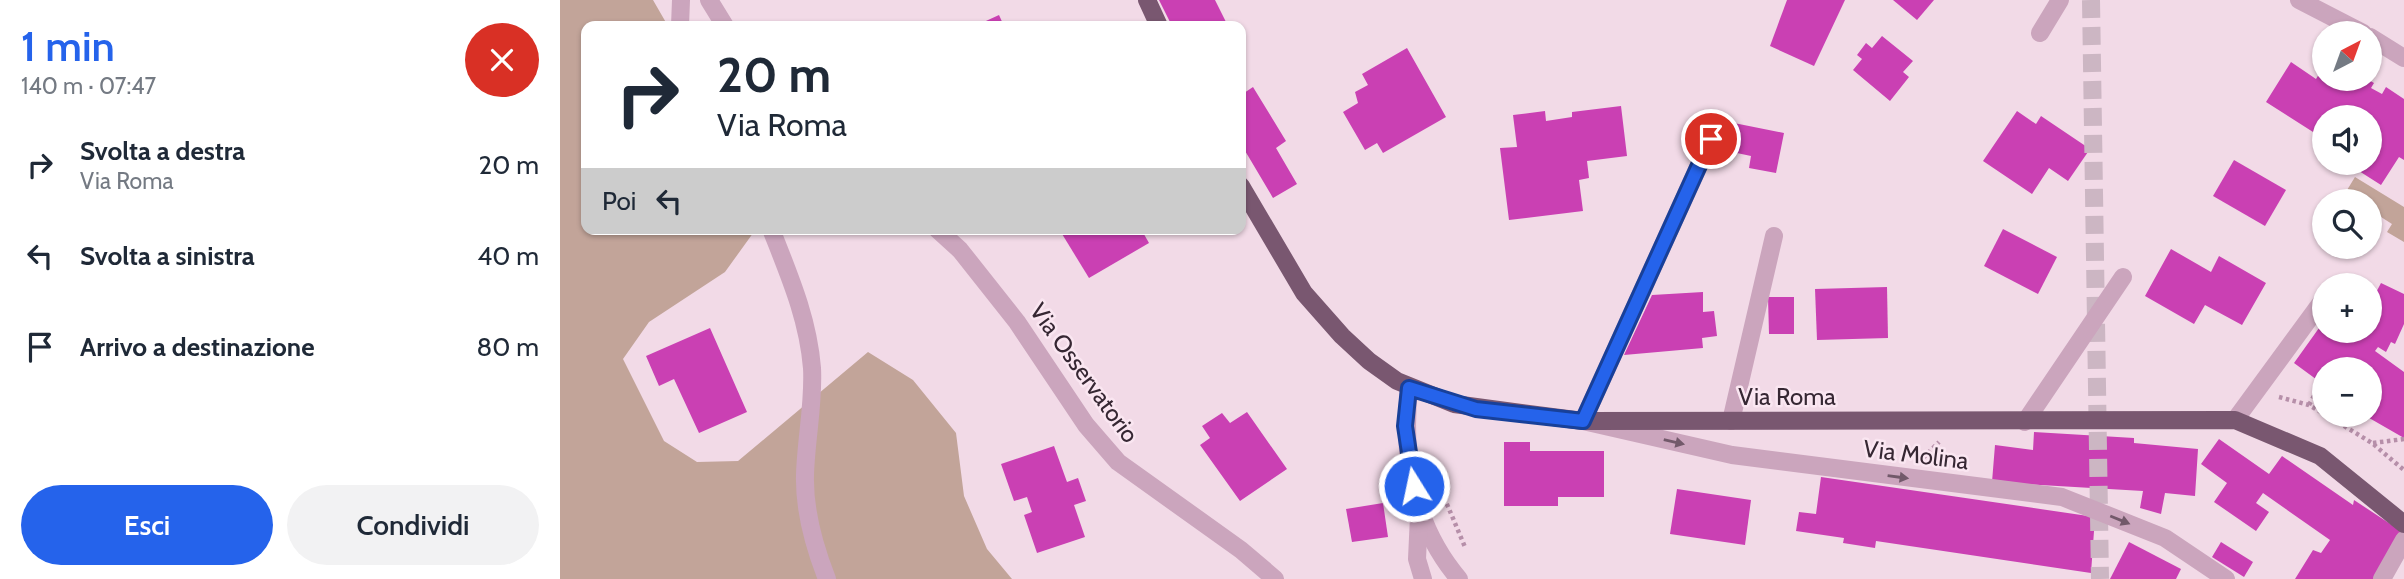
<!DOCTYPE html>
<html lang="it">
<meta charset="utf-8">
<style>
:root{--surface:#fff;--page:#f2f2f3;--text:#1f2937;--muted:#747a83;--accent:#2563eb}
body{margin:0;font-family:Cabin,sans-serif;background:var(--page);color:var(--text);height:100vh;display:flex;flex-direction:column;font-size:26px;white-space:nowrap}
*{box-sizing:border-box;margin:0}
p{font-size:23px;color:var(--muted)}
.icon{flex:none;width:38px;height:38px;fill:none;stroke:currentColor;stroke-width:2;stroke-linecap:round;stroke-linejoin:round}
.map{position:relative;flex:1;overflow:hidden}
.drawer{display:flex;flex-direction:column;background:var(--surface);width:560px}
.drawer>*{flex:none}
.top-card{position:absolute;left:21px;top:21px;width:665px;height:214px;border-radius:14px;box-shadow:0 2px 5px #0004;background:#fff;color:var(--text);overflow:hidden}
.needle{width:46px;rotate:41deg}
.buttons{position:absolute;left:1752px;top:21px;display:grid;gap:14px}
.buttons a{display:grid;place-items:center;width:70px;height:70px;border-radius:50%;background:var(--surface);box-shadow:0 2px 5px #0004;font-size:35px}
.pin{position:absolute;display:grid;place-items:center;width:60px;height:60px;color:#fff;margin:-30px;border:4px solid #fff;border-radius:50%;box-shadow:0 2px 7px #0007}
.me{position:absolute;width:77px;margin:-38px;rotate:350deg;stroke-linejoin:round;filter:drop-shadow(0 0 5px #0008)}
.turn{display:flex;align-items:center;gap:24px;height:147px;padding:0 21px;font-size:32px}
.turn .icon{width:91px;height:91px;stroke-width:2.5}
.turn b{display:block;font-size:49px;line-height:60px}
.then{display:flex;align-items:center;height:66px;padding:0 21px;background:#0003;gap:14px;font-size:26px}
.round{display:grid;place-items:center;flex:none;width:74px;height:74px;border-radius:37px;background:var(--page)}
.head{display:flex;align-items:center;justify-content:space-between;height:119px;padding:0 21px}
h1{font-size:42px;font-weight:600;line-height:52px;color:var(--accent)}
.cta{display:flex;gap:14px;margin-top:auto;padding:14px 21px}
.cta a{flex:1;height:80px;border-radius:42px;background:var(--accent);color:#fff;font-size:28px;font-weight:600;line-height:80px;text-align:center}
.cta a+a{background:var(--page);color:var(--text)}
ul{padding:0;list-style:none}
li{display:flex;align-items:center;gap:21px;height:91px;padding:0 21px}
li div{flex:1}
li b{display:block;font-size:26px}
li em{font-style:normal}
main{display:flex;flex:1;min-height:0}
.map>svg:first-child{display:block}
.green{fill:#c2a499}
.building{fill:#ca40b3}
.lines{fill:none;stroke-linecap:round;stroke-linejoin:round}
.major-tunnel{stroke:#ccb6c3;stroke-width:18;stroke-dasharray:18 9;stroke-linecap:butt}
.path{stroke:#b68fa9;stroke-width:4.5;stroke-dasharray:3.5 3.5;stroke-linecap:butt}
.minor{stroke:#cba5bd;stroke-width:18}
.major{stroke:#795770;stroke-width:18}
.oneway{fill:#72596a}
.route-casing{stroke:#184099;stroke-width:18}
.route{stroke:#2563eb;stroke-width:12}
.labels{text-anchor:middle;stroke-width:5;stroke-linejoin:round;paint-order:stroke}
.street-label{font-size:24px;fill:#362733;stroke:#fae6f1}
</style>
<main>
<section class="drawer">
<div class="head"><div><h1>1 min</h1><p>140 m · 07:47</p></div><a class="round" style="background:#d93025;color:#fff"><svg class="icon" aria-label="close" viewBox="0 0 24 24"><path d="M6 6l12 12M18 6L6 18"/></svg></a></div>
<ul>
<li><svg class="icon" aria-label="right" viewBox="0 0 24 24"><path d="M7 20v-9h11M14 6l5 5-5 5"/></svg><div><b>Svolta a destra</b><p>Via Roma</p></div><em>20 m</em></li>
<li><svg class="icon" aria-label="left" viewBox="0 0 24 24"><path d="M17 20v-9H6M10 6l-5 5 5 5"/></svg><div><b>Svolta a sinistra</b></div><em>40 m</em></li>
<li><svg class="icon" aria-label="arrive" viewBox="0 0 24 24"><path d="M6 21V4h12l-3 4 3 4H6"/></svg><div><b>Arrivo a destinazione</b></div><em>80 m</em></li>
</ul>
<div class="cta"><a>Esci</a><a>Condividi</a></div>
</section>
<div class="map">
<svg width="1844" height="579" viewBox="0 0 1844 579">
<rect width="100%" height="100%" fill="#f2dae7"/>
<g class="green">
<path d="M0,0h93l15,26h-82v203h170l-31,43 -76,50 -26,37 41,82 33,21 41,-1 130,-109 45,28 43,53 8,63 23,53 25,30h-452z"/>
<path d="M1795,177l49,30v35l-17,-10 5,-8 -22,-14v-9h-16l-10,-6z"/>
</g>
<g class="building">
<path d="M599,0h56l13,26h-56z"/>
<path d="M1227,0h58l-31,66 -44,-20z"/>
<path d="M1333,0h41l-17,20z"/>
<path d="M439,15l5,11h-29z"/>
<path d="M1322,36l31,25 -10,11 6,5 -19,24 -37,-31 9,-11 -5,-4 9,-12 6,5z"/>
<path d="M847,48l39,69 -63,36 -6,-10 -12,7 -22,-38 15,-9 -3,-11 13,-7 -6,-11z"/>
<path d="M1731,62l25,17 8,-13v13h43l7,4 -3,5 11,6 4,-7 18,12v61l-5,-3 -18,28 -33,-21 -5,9 -16,-10h43v-46h-46v22l-58,-37z"/>
<path d="M693,87l33,54 -10,7 21,36 -24,14 -32,-54v-49z"/>
<path d="M1061,106l6,50 -40,5 2,17 -10,2 4,31 -74,9 -9,-72 17,-1 -4,-32 32,-4 1,10 26,-4v-5z"/>
<path d="M1457,111l19,13 5,-8 49,33 -22,32 -19,-13 -17,26 -49,-33z"/>
<path d="M1164,121l60,12 -8,40 -27,-5 2,-12 -33,-7z"/>
<path d="M1674,160l52,30 -21,36 -52,-30z"/>
<path d="M499,229h82l8,14 -60,35z"/>
<path d="M1443,229l54,28 -19,37 -54,-28z"/>
<path d="M1611,249l40,23 8,-16 47,27 -24,42 -37,-20 -11,19 -49,-28z"/>
<path d="M1821,283l23,11v30l-9,20 -4,-2 -5,10 -8,-5 -3,4 29,21v66l-40,-23h6v-46h-46v16l-30,-22 30,-42v10h46v-27z"/>
<path d="M1327,287l1,51 -71,2 -2,-51z"/>
<path d="M1143,292v20l11,-1 3,25 -15,2 1,10 -79,7 28,-60z"/>
<path d="M1208,297h26v37h-25z"/>
<path d="M150,328l37,84 -48,21 -25,-54 -15,7 -13,-30z"/>
<path d="M687,412l40,57 -47,32 -40,-56 10,-7 -8,-12 20,-13 8,10z"/>
<path d="M1474,432l100,6v5l64,6 -3,47 -30,-3 -4,21 -21,-6 3,-17 -151,-9 3,-37 38,5z"/>
<path d="M1659,439l50,35 13,-18 71,49 1,-5 50,33 -30,46h-79l18,-29 8,3 9,-13 -67,-47 -7,10 13,9 -13,19 -42,-29 13,-19 -26,-19z"/>
<path d="M944,442h26v9h74v46h-46v9h-54z"/>
<path d="M494,446l13,36 11,-4 8,23 -12,4 11,32 -48,16 -13,-38 8,-3 -5,-15 -13,4 -13,-37z"/>
<path d="M1261,477l274,40 -4,56 -215,-32 -1,7 -32,-5 1,-5 -48,-7 3,-19 17,2z"/>
<path d="M1117,489l74,11 -6,45 -75,-11z"/>
<path d="M823,503l5,34 -36,5 -6,-33z"/>
<path d="M1569,542l52,27 -5,10h-66z"/>
<path d="M1661,542l32,20 -9,15 -32,-20z"/>
</g>
<g class="lines">
<path class="major-tunnel" d="M1531,0l9,579"/>
<g class="path">
<path d="M1719,397l30,8 15,9"/>
<path d="M1749,405l12,-22"/>
<path d="M1766,415l46,28 32,27"/>
<path d="M1813,443l31,-4"/>
<path d="M1363,458l16,-16"/>
<path d="M876,478l29,69"/>
</g>
<g class="minor">
<path d="M149,0l16,26"/>
<path d="M1739,0l64,33"/>
<path d="M120,26l1,-26"/>
<path d="M1480,33l20,-33"/>
<path d="M1810,37l34,21"/>
<path d="M1151,139l-128,282 149,34 330,42 103,41 61,41"/>
<path d="M211,229c18,46 37,89 41,139 2,35 -6,71 -7,107 -1,36 9,71 22,104"/>
<path d="M377,229l23,21 57,72 69,103 32,37 123,88 34,29"/>
<path d="M849,388c-7,69 4,137 50,191"/>
<path d="M1675,420l88,-120"/>
<path d="M1171,421l43,-185"/>
<path d="M1465,422l98,-145"/>
<path d="M859,516l-2,43 6,20"/>
<path d="M1822,579l22,-39"/>
</g>
<g class="major">
<path d="M587,0l12,26"/>
<path d="M681,186l63,107 38,43 27,25 28,20 57,23 129,17 652,-1 85,36 84,68"/>
</g>
</g>
<defs><path id="oneway-solid" d="M-6-.8H1V-3.2L6.5 0L1 3.2V.8H-6Z" transform="scale(1.75)"/></defs>
<g class="oneway">
<use href="#oneway-solid" transform="translate(1114 442) rotate(13)"/>
<use href="#oneway-solid" transform="translate(1338 477) rotate(8)"/>
<use href="#oneway-solid" transform="translate(1560 520) rotate(22)"/>
</g>
<g class="lines">
<defs>
<path id="route" d="M854,486l-9,-60 4,-38 67,21 107,12 128,-282"/>
</defs>
<use href="#route" class="route-casing"/>
<use href="#route" class="route"/>
</g>
<g class="labels">
<g class="street-label">
<text transform="translate(524 373) rotate(54)" y="8">Via Osservatorio</text>
<text x="1227" y="405">Via Roma</text>
<text transform="translate(1356 455) rotate(7)" y="8">Via Molina</text>
</g>
</g>
</svg>
<div class="buttons">
<a><svg class="needle" viewBox="-14 -14 28 28"><path d="M0-13l5 13h-10z" fill="#e53935"/><path d="M0 13l5-13h-10z" fill="#747a83"/></svg></a>
<a><svg class="icon" aria-label="sound" viewBox="0 0 24 24"><path d="M4 9h4l5-4v14l-5-4H4zM17 9q2 3 0 6"/></svg></a>
<a><svg class="icon" aria-label="search" viewBox="0 0 24 24"><circle cx="10" cy="10" r="6"/><path d="M15 15l6 6"/></svg></a>
<a>+</a>
<a>−</a>
</div>
<div class="pin" style="left:1151px;top:139px;background:#d93025"><svg class="icon" aria-label="arrive" viewBox="0 0 24 24"><path d="M6 21V4h12l-3 4 3 4H6"/></svg></div>
<svg class="me" style="left:854px;top:486px" viewBox="-20 -20 40 40"><circle r="17" fill="#2563eb" stroke="#fff" stroke-width="3"/><path d="M0-11L8 9 0 5-8 9z" fill="#fff"/></svg>
<div class="top-card">
<div class="turn"><svg class="icon" aria-label="right" viewBox="0 0 24 24"><path d="M7 20v-9h11M14 6l5 5-5 5"/></svg><div><b>20 m</b>Via Roma</div></div>
<div class="then">Poi<svg class="icon" aria-label="left" viewBox="0 0 24 24"><path d="M17 20v-9H6M10 6l-5 5 5 5"/></svg></div>
</div>
</div>
</main>
